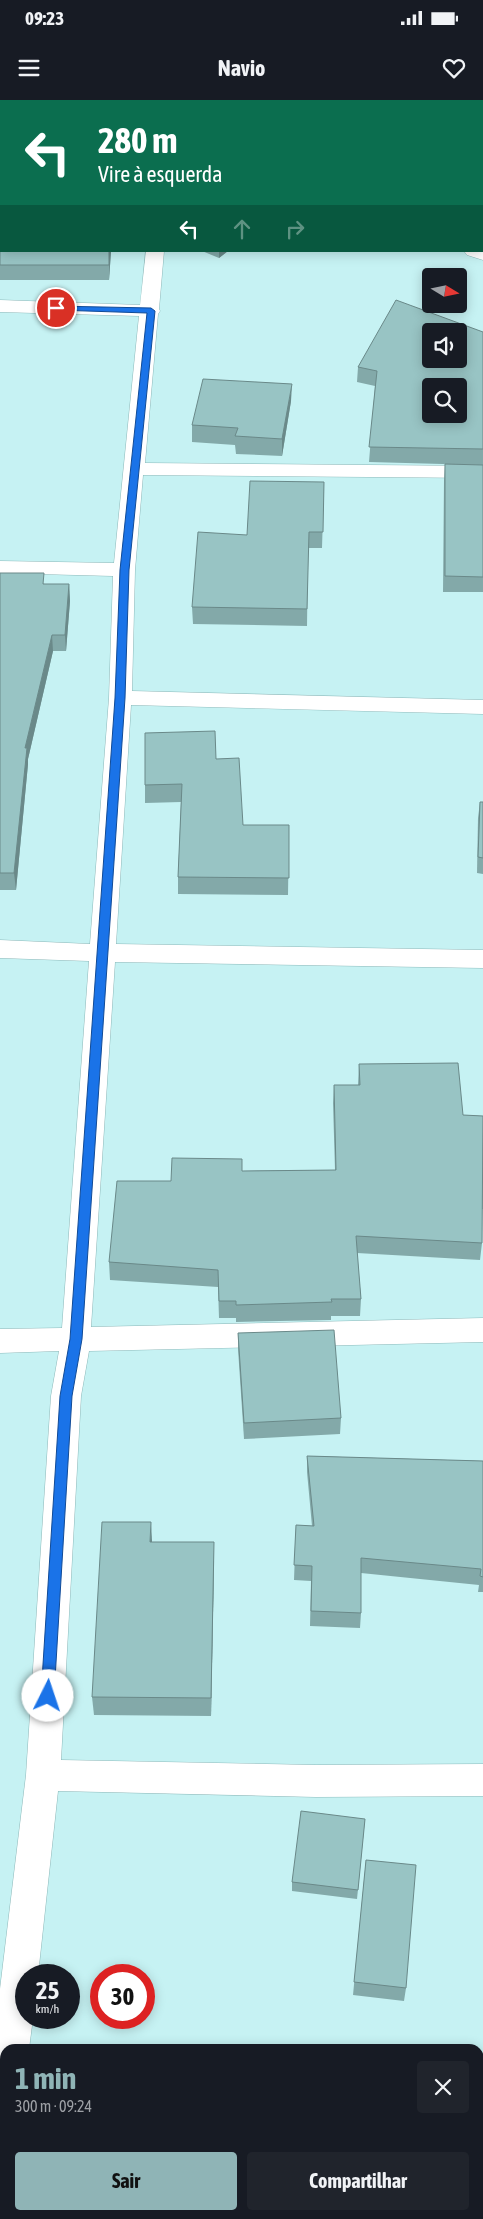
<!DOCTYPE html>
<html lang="pt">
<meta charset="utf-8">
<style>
:root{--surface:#171b24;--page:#20242c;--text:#f1f3f6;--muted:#9ea1a6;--accent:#8fb4b6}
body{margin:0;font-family:"Asap Condensed",sans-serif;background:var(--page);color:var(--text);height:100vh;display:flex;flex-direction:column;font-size:19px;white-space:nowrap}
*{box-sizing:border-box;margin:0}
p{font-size:16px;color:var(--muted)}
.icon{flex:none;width:28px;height:28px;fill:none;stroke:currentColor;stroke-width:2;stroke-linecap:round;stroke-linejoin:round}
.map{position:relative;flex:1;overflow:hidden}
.panel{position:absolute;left:0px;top:1944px;width:484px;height:176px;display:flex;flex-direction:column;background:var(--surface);border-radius:15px 15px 0 0;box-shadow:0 2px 12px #0003}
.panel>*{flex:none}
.top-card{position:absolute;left:0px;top:0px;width:484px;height:152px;box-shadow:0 2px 12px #0003;background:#0b6e4f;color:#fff;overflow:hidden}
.needle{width:32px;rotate:100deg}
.fabs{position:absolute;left:422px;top:168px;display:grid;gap:10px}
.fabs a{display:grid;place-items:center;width:45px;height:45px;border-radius:5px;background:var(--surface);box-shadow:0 2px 12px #0003;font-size:25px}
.speed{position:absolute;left:15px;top:1864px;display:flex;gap:10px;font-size:25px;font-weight:700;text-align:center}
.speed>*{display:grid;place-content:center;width:65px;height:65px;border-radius:50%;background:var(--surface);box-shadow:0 2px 12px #0003;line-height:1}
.speed small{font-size:12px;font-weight:400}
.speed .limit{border:8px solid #d22;background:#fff;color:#111}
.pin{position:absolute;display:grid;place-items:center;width:42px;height:42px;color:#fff;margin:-21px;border:2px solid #fff;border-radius:50%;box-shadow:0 1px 5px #0007}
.me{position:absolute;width:55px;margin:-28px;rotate:4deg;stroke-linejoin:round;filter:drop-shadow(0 0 4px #0008)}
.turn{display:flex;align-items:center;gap:18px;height:105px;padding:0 15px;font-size:22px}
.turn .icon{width:65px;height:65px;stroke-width:2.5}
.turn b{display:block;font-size:35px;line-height:42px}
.lanes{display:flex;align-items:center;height:48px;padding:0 15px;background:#0003;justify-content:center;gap:25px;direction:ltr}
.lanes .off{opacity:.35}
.round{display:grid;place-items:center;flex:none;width:52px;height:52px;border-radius:5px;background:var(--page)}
.head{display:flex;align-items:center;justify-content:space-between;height:85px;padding:0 15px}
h1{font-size:30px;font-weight:700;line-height:38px;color:var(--accent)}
.action{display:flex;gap:10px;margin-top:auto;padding:10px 15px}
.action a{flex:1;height:58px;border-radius:5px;background:var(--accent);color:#111;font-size:20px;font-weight:700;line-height:58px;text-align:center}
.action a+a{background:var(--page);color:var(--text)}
.status{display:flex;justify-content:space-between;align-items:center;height:35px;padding:0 25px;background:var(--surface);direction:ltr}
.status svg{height:14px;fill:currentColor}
header{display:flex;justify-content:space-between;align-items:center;height:65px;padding:0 15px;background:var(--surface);font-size:22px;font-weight:700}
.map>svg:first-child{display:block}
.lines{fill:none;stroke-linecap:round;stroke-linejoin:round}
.street-casing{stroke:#8db8b9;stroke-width:1}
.street{fill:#fff;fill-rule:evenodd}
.wall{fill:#83a9a9}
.shaded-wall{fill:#6a8989}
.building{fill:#98c4c4;stroke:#6a8989;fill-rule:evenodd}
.route{fill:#1a73e8;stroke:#114b97}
</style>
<div class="status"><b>09:23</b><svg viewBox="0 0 49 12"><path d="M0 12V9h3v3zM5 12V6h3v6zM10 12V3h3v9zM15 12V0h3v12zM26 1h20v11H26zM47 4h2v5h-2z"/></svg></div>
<header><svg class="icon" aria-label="menu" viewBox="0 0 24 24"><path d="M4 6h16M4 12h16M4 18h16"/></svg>Navio<svg class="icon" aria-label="heart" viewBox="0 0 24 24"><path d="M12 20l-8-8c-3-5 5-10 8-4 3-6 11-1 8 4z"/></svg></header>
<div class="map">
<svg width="483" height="2119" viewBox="0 0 483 2119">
<rect width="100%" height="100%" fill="#c6f2f3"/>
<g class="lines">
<defs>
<g id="street">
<path d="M483,149v11l-16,-5 -3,-4h18z"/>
<path d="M146,151h18l-5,58 1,2 -2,3 -13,149 338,3v12l-340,-3 -8,95 -3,121 351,9v14l-352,-9 -15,239 367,6v18l-368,-6 -24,365 392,-9v24l-394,9 -8,45 -20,364 255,5 167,-1v32l-167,1 -258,-6 -20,184h-12v43h7l-4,31h-24v16l-5,-2v-74l26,-214 25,-379 8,-45 -59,2v-24l62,-1 27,-367 -89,-3v-18l90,4 19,-246 4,-122 -113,-3v-12l114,2 25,-247 -139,-4v-12l140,5z"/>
<path d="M5,1976v76l-5,2v-75z"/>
</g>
</defs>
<use href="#street" class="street-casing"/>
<use href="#street" class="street"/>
</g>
<g class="wall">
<path d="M0,0h99l-1,1h-97v150h110l-2,29h-109z"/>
<path d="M202,151h26l-9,7z"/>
<path d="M483,232v260h-40l1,-112 1,-16 34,1 -110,-3 6,-76 -18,-4 1,-15z"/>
<path d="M291,301l-9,55 -46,-2 -1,-9 -43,-3v-17z"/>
<path d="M324,382l-2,66h-14l-1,78 -114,-2 -1,-17 55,-72z"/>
<path d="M0,473l45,11h24l1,17 -4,50h-13l-25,108v5l-12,126h-16z"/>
<path d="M216,659l27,66h46l-1,70 -110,-1v-17l3,-75 -36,1v-18z"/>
<path d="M480,702h3v72l-6,-1 1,-55z"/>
<path d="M359,964l104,51 20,1v93h-1v34l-2,17 -123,-7 4,46 -1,17h-29v4l-95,2v-4h-17l-1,-31 -108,-7 -1,-18 62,-81 71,-10 93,-1 -2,-67 1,-18h24z"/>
<path d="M238,1233l103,85 -1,16 -96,5 -6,-90z"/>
<path d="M307,1356l176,5v131h-5l1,-7 -118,-12v40l-1,15 -50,-2 1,-45 -17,-1 2,-55 16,1 -5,-54z"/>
<path d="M152,1442l62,19 -3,155 -117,-1 -2,-18z"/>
<path d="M365,1719l-8,80 -65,-8v-9z"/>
<path d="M366,1760l40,128 -2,13 -51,-6z"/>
<path d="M479,1967h4v106h-3v11l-1,7z"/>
</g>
<g class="shaded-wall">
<path d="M89,0h10l-1,1h-10z"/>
<path d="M1,11v15h-1v-14z"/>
<path d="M109,151h2l-2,29z"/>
<path d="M219,151h9l-9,7z"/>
<path d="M292,284l-1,17 -9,55v-17z"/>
<path d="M69,484l1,17 -4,50 -1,-16z"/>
<path d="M52,535l1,16 -25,108v5l-12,126 -2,-17 11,-125z"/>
<path d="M151,1422l1,19 -1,20 -1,-19z"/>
<path d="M214,1442v19l-3,155v-18z"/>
</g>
<g class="building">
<path d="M0,0h89l-1,1h-87v11v-1l-1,1z"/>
<path d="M386,0h46l4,1h-52z"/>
<path d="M482,17l1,1v95h-1z"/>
<path d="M1,23v128h108v14h-109v-141z"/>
<path d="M396,200l87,32v117l-114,-2 8,-76 -19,-4zM431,231h28v28h-28zM431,286h28v28h-28z"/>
<path d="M203,279l89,5 -10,55 -47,-3 3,-8 -46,-3z"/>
<path d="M445,364l38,1v112l-38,-1z"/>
<path d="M250,381l74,1 -1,50h-14l-2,77 -115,-2 6,-75 49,3z"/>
<path d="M0,473h44l-1,11h26l-4,51h-13l-27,113h2l-13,125h-14z"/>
<path d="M215,631l1,28 23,-1 4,67h46v53l-111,-1 4,-93 -37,1v-52z"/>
<path d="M480,702h3v56l-5,-1z"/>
<path d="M458,963l5,52 20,1 -1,127 -126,-7 5,63h-30l1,3 -96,3v-4h-17l-1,-31 -109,-8 8,-81h54l1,-23 70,1v12l94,-1 -2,-85h26l-1,-21z"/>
<path d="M334,1230l7,88 -97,5 -6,-90z"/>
<path d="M307,1356l176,5v116l-3,-1 1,-7 -120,-11v55l-50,-2 1,-45 -18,-1 2,-40 18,1z"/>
<path d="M102,1422h49l-1,20h64l-3,156 -119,-1z"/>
<path d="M301,1711l64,8 -7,71 -66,-8z"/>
<path d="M366,1760l50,5 -10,123 -52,-6z"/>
<path d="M479,1967h4v94h-3v23h-1v-98h1z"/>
</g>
<path class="route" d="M54,206l97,2 4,3 -26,259 -4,128 -43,641 -10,57 -18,300 -2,4 -4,2 -5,-2 -2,-4 19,-300 10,-57 45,-641 5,-128 27,-257 -91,-3 -3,-2z"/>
</svg>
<div class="fabs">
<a><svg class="needle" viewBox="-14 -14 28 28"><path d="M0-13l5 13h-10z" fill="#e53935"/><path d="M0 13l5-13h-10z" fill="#9ea1a6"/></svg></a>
<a><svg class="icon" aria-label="sound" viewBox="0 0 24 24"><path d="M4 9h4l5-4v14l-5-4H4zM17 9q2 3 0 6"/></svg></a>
<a><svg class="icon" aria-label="search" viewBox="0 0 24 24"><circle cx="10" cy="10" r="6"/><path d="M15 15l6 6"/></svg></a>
</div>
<div class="speed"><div>25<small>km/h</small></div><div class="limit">30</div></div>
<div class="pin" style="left:56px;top:208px;background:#d93025"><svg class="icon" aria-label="arrive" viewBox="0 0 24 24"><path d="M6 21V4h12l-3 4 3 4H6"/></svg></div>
<svg class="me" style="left:48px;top:1596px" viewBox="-20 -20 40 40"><circle r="19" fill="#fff"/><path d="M0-13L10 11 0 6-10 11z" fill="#1a73e8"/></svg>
<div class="top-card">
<div class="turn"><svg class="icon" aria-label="left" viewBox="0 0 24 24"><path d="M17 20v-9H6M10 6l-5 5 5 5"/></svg><div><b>280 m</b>Vire à esquerda</div></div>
<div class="lanes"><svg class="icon" aria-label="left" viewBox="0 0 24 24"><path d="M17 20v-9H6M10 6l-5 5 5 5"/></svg><svg class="icon off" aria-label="ahead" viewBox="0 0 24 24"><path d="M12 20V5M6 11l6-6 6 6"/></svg><svg class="icon off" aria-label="right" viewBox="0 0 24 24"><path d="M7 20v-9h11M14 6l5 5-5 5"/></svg></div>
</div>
<section class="panel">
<div class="head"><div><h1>1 min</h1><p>300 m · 09:24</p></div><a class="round"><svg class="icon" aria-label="close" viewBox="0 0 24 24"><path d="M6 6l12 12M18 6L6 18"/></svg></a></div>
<div class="action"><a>Sair</a><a>Compartilhar</a></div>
</section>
</div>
